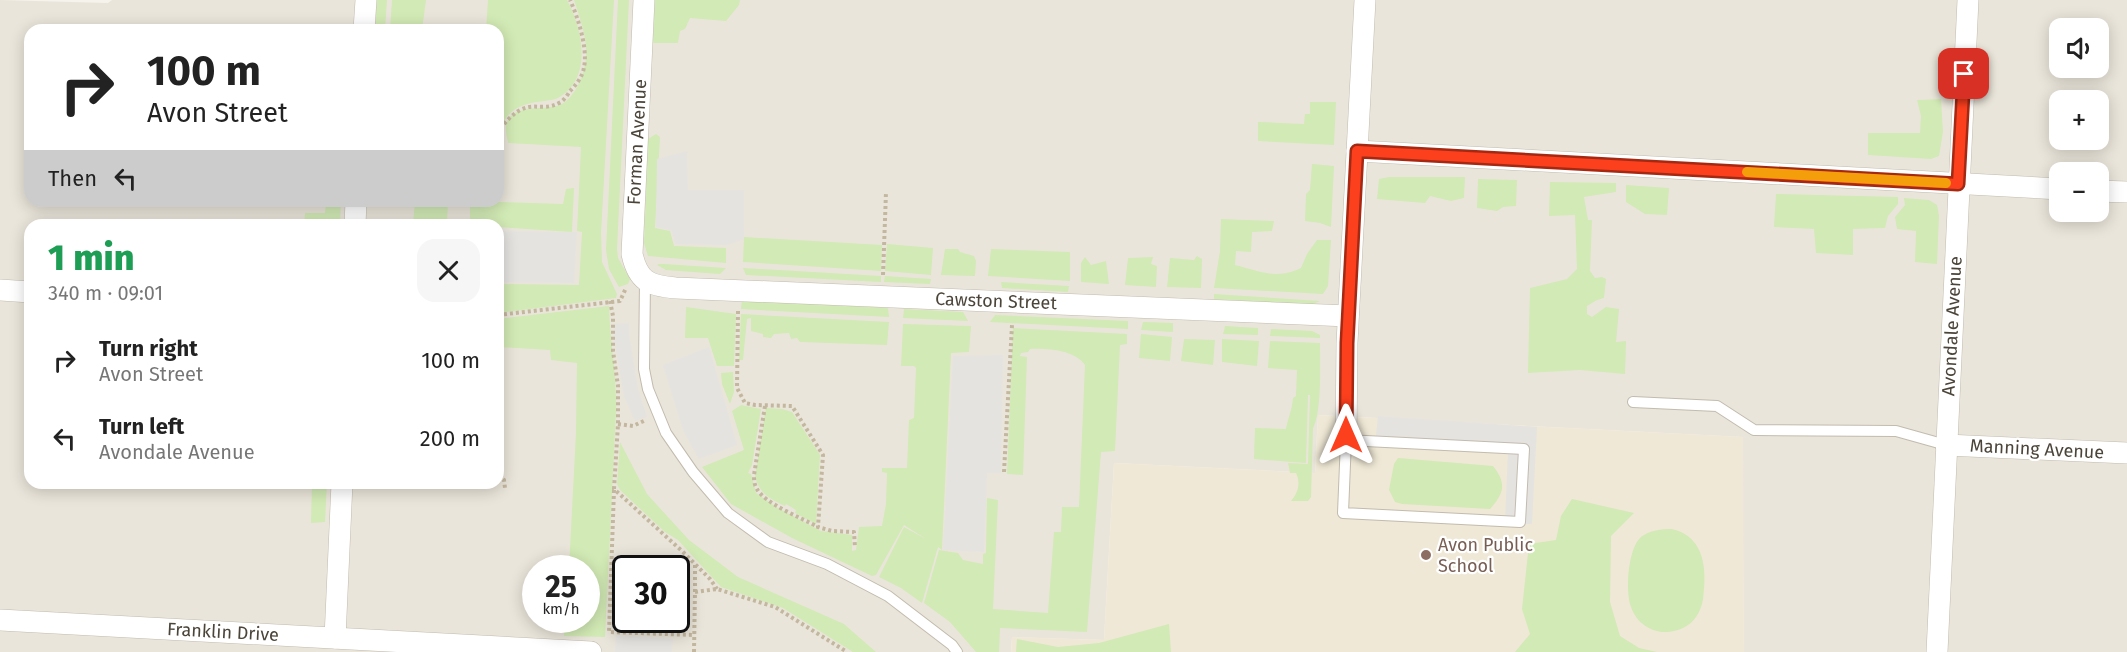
<!DOCTYPE html>
<meta charset="utf-8">
<style>
:root{--surface:#fff;--page:#f6f6f6;--text:#222;--muted:#767676}
body{margin:0;font-family:"Fira Sans",sans-serif;background:var(--page);color:var(--text);height:100vh;display:flex;flex-direction:column;font-size:22px;white-space:nowrap}
*{box-sizing:border-box;margin:0}
p{font-size:20px;color:var(--muted)}
.icon{flex:none;width:33px;height:33px;fill:none;stroke:currentColor;stroke-width:2;stroke-linecap:round;stroke-linejoin:round}
.map{position:relative;flex:1;overflow:hidden}
.side{position:absolute;left:24px;top:219px;width:480px;height:270px;display:flex;flex-direction:column;background:var(--surface);border-radius:18px;box-shadow:0 3px 15px #0003}
.side>*{flex:none}
.top-card{position:absolute;left:24px;top:24px;width:480px;height:183px;border-radius:18px;box-shadow:0 3px 15px #0003;background:#fff;color:var(--text);overflow:hidden}
.buttons{position:absolute;left:2049px;top:18px;display:grid;gap:12px}
.buttons a{display:grid;place-items:center;width:60px;height:60px;border-radius:12px;background:var(--surface);box-shadow:0 3px 15px #0003;font-size:30px}
.speed{position:absolute;left:522px;top:555px;display:flex;gap:12px;font-size:30px;font-weight:700;text-align:center}
.speed>*{display:grid;place-content:center;width:78px;height:78px;border-radius:50%;background:var(--surface);box-shadow:0 3px 15px #0003;line-height:1}
.speed small{font-size:15px;font-weight:400}
.speed .limit{border:3px solid #111;border-radius:9px;background:#fff;color:#111}
.pin{position:absolute;display:grid;place-items:center;width:51px;height:51px;color:#fff;margin:-26px;border-radius:12px;box-shadow:0 3px 9px #0006}
.me{position:absolute;width:66px;margin:-33px;rotate:0deg;stroke-linejoin:round;filter:drop-shadow(0 0 4px #0008)}
.turn{display:flex;align-items:center;gap:21px;height:126px;padding:0 24px;font-size:27px}
.turn .icon{width:78px;height:78px;stroke-width:2.5}
.turn b{display:block;font-size:42px;line-height:51px}
.then{display:flex;align-items:center;height:57px;padding:0 24px;background:#0003;gap:12px;font-size:22px}
.round{display:grid;place-items:center;flex:none;width:63px;height:63px;border-radius:18px;background:var(--page)}
.headline{display:flex;align-items:center;justify-content:space-between;height:102px;padding:0 24px}
h1{font-size:36px;font-weight:800;line-height:45px;color:#1e9e55}
ul{padding:0;list-style:none}
li{display:flex;align-items:center;gap:18px;height:78px;padding:0 24px}
li div{flex:1}
li b{display:block;font-size:22px}
li em{font-style:normal}
.map>svg:first-child{display:block}
.residential{fill:#eae5da;fill-rule:evenodd}
.education{fill:#efe8d6}
.green{fill:#d2eab5}
.parking{fill:#e5e3e0}
.lines{fill:none;stroke-linecap:round;stroke-linejoin:round}
.service-casing{stroke:#c2bbae;stroke-width:12}
.minor-casing{stroke:#c2bbae;stroke-width:22}
.path{stroke:#c4b79f;stroke-width:4;stroke-dasharray:3 3;stroke-linecap:butt}
.service{stroke:#fff;stroke-width:10}
.minor{stroke:#fff;stroke-width:21}
.route-casing{stroke:#a42913;stroke-width:15}
.route{stroke:#fc3f1d;stroke-width:10}
.slow{stroke:#f59e0b;stroke-width:10}
.education-dot{fill:#8d6e63;stroke:#fff;stroke-width:2}
.labels{text-anchor:middle;stroke-width:4.5;stroke-linejoin:round;paint-order:stroke}
.street-label{font-size:18px;fill:#4b4439;stroke:#fff}
.education-label{font-size:18px;fill:#785e54;stroke:#fff;text-anchor:start}
</style>
<div class="map">
<svg width="2127" height="652" viewBox="0 0 2127 652">
<rect width="100%" height="100%" fill="#f6f3ec"/>
<path class="residential" d="M0,0l108,3 4,-3h2015v652h-383l-2,-215 -424,-22 -3,58 -201,-10 -10,177 -92,-3 -1,15h-1011zM2060,28h38v40h-38zM30,30h468v171h-468zM2060,100h38v40h-38zM2060,172h38v40h-38zM30,225h468v258h-468zM536,568h50v52h-50zM626,568h50v52h-50z"/>
<path class="education" d="M1318,415l425,22 1,215h-733l1,-15 92,3 10,-177 201,10z"/>
<g class="green">
<path d="M377,0h10l-2,30h-10z"/>
<path d="M392,0h34l-4,30h-32z"/>
<path d="M488,0h79c16,29 26,79 -9,98 -4,2 -9,2 -14,3 -19,2 -33,6 -42,24l-4,-1v-94h-12z"/>
<path d="M574,0h40l-13,233 1,29 15,32 -1,4 -118,15v-29l81,1 3,-53 -5,-1 4,-84 -73,-4c-1,-6 -3,-14 -2,-19 6,-21 39,-13 54,-19 7,-3 12,-10 16,-16 18,-33 9,-55 -2,-89z"/>
<path d="M618,0h11l-12,249 1,9 12,21 -2,5 -9,3 -10,-18 -3,-19z"/>
<path d="M655,0h85l-1,5 -13,16 -36,-3 -5,11 -5,2 -2,12h-25z"/>
<path d="M1941,99l2,33 -4,24 -8,3 -63,-4v-22h52l1,-17 -4,-16z"/>
<path d="M1310,102h26l-2,43 -76,-4v-19l46,2 1,-10h5z"/>
<path d="M656,134l4,3 -5,91 15,3 4,15 52,2v15l-78,-7 -4,-13 4,-104z"/>
<path d="M1312,164l22,2 -3,61 -11,-4 -15,-2 1,-27 4,-4z"/>
<path d="M1389,177h76l-1,21 -13,3 -21,-5 -5,7 -48,-4 2,-20z"/>
<path d="M1478,179l39,1 -1,26 -13,1 -6,4 -20,-3z"/>
<path d="M1550,182l66,1v9l-32,5 4,23h4l-2,51 5,7 7,-1 4,2 -2,19 -7,2 -10,6v8l5,3 14,-10 13,2 -3,33 10,-1 -1,33 -45,-4 -52,3 2,-85 37,-9 10,-10 -2,-54 -26,1z"/>
<path d="M1626,185l43,3 -2,27 -22,-1 -19,-12z"/>
<path d="M574,188l-2,44 -74,-5v-2h-28v-24l93,3 3,-15z"/>
<path d="M1776,194l122,3v7l-10,12 -3,12 -32,1v26l-37,-2 -2,-24 -40,-2z"/>
<path d="M1904,198l25,2 8,5 2,11 -2,48 -22,-2 1,-31 -19,-2 -2,-12 10,-12z"/>
<path d="M326,201h15l-1,24h-36l1,-12h20z"/>
<path d="M415,201h33l-1,24 -34,-2z"/>
<path d="M1221,219l53,2 -2,10 -20,1 -1,20 -15,-1 -1,14c25,6 41,15 66,3l6,-14 10,-14h14l-3,46 -5,8 -109,-6 6,-37z"/>
<path d="M744,237l138,8 -1,26 -138,-9z"/>
<path d="M887,244l46,4 -2,27 -46,-4z"/>
<path d="M945,249h13l2,3 14,4 2,5 -1,15 -34,-1z"/>
<path d="M991,249l79,3v29l-82,-5z"/>
<path d="M1197,256l5,3 -1,29 -34,-1 3,-29 24,2z"/>
<path d="M1085,257l6,8 15,-4 3,23 -28,-2v-19z"/>
<path d="M1153,257l-2,7 6,2 -1,21 -31,-2 3,-27z"/>
<path d="M659,264h5l62,4 -6,6 -54,-4 -9,-5z"/>
<path d="M743,268l138,8v6l-135,-7z"/>
<path d="M885,276l46,3 -1,5 -46,-2z"/>
<path d="M1001,282l68,4 -1,6 -66,-4z"/>
<path d="M1214,294l106,7 -7,3h-9l-90,-5z"/>
<path d="M742,300l146,8 1,9 -148,-8z"/>
<path d="M609,306c1,36 8,70 7,106l-11,225 -41,-1 1,-16h21v-52h-17l7,-135 1,-70 -26,-3 -1,-10 -52,-3v-28z"/>
<path d="M686,307l50,7 -2,52h-17l-9,-28h-23z"/>
<path d="M904,309l59,3 5,9 -65,-3z"/>
<path d="M741,314l148,8 -2,23 -87,-3 -3,-4 -6,1 -2,-6 -15,1 -3,4 -8,-1v-3l-12,-3v-13l-4,1 -4,41h-4z"/>
<path d="M995,315l133,6v8l-138,-7z"/>
<path d="M1143,322l30,1v9l-32,-2z"/>
<path d="M903,324l68,2 -2,26 -18,1 -9,197 -4,-3 -16,56 -21,-15 -22,-11 25,-50 22,12 -22,-14 -28,50 -4,1 -80,-38 -61,-34 -29,-37 42,-17 -12,-39 9,-6 20,4 -9,56 -4,8 3,1 5,19 20,14 45,24 31,4v16l4,-1 3,-23 23,-1 4,-22 1,-31 -5,-1v-4h25l2,-48 5,-2 2,-50 -2,-2h-13z"/>
<path d="M1225,326l33,2v7l-35,-1z"/>
<path d="M1013,328l114,6v10l-7,1 -5,106 -14,1 -14,180 -87,-4 -1,24h-23l-26,-30 -26,-19 15,-53 19,3 5,7 20,4v-10l3,-1 1,-55 11,2 -5,109 55,4 6,-81h7l1,-25h17l6,-142c-10,-15 -38,-17 -55,-16l-2,3 -7,1 -1,3 7,1 -4,118 -16,-1z"/>
<path d="M1271,329l41,2 8,4v3l-50,-2z"/>
<path d="M1141,334l31,3 -2,24 -31,-3z"/>
<path d="M1184,339l31,1 -2,25 -32,-4z"/>
<path d="M1222,339l37,2 -2,25 -35,-4z"/>
<path d="M1270,341l50,2c0,21 2,68 -7,85l-2,69 -3,4h-17c7,-8 10,-18 5,-28h-6l-2,-10 20,1 2,-69h-2l-2,68 -52,-4 1,-31 31,1c2,-11 6,-19 7,-31l3,-2 1,-26 -29,-2z"/>
<path d="M733,372l1,20 -4,12 -8,-20 -1,-11z"/>
<path d="M766,408l16,1 10,3 28,43 -4,69 -21,-11 1,-3 -10,-6 -1,2c-16,-8 -24,-11 -30,-29z"/>
<path d="M620,442l27,52 42,46 49,37 106,47 32,28h-23l-70,-44 -62,-21 -43,-47 -13,-8 -45,-42 -3,-6z"/>
<path d="M1398,458l95,8c14,18 11,27 -3,43l-88,-5 -7,-2 -6,-12 5,-26z"/>
<path d="M312,483h15l-2,39 -14,1z"/>
<path d="M1572,499l62,14 -23,23 -1,66 10,34 19,12 18,4h-142l15,-18 -8,-25 7,-65 27,-4 5,-24z"/>
<path d="M1672,529c33,8 35,40 31,70 -2,13 -9,24 -20,29 -21,10 -44,1 -52,-21 -6,-16 -3,-59 10,-70 9,-7 20,-8 31,-8z"/>
<path d="M1169,624l2,28h-155l1,-13 41,8 41,-4z"/>
</g>
<g class="parking">
<path d="M687,151l1,39h56v49l-17,6 -52,-1 -3,-13 -16,-4 1,-68z"/>
<path d="M498,231l79,1 -3,51 -76,-1z"/>
<path d="M629,323v11l9,55 9,28 -12,4 -11,-25 -10,-58 1,-14z"/>
<path d="M709,347l28,98 -38,14 -16,-29 -20,-65z"/>
<path d="M1003,355l-2,118h-14l-3,79 -41,-2 10,-194z"/>
<path d="M1378,416l159,11 -5,97 -27,-1 3,-72 -133,-6z"/>
<path d="M616,635l57,4 -1,13h-57z"/>
</g>
<g class="lines">
<defs>
<g id="service">
<path d="M645,281l-1,88 4,20 18,44 27,39 35,41 40,29 59,22 61,32 64,49 5,7"/>
<path d="M1633,402l84,4 37,24 142,1 50,14"/>
<path d="M1346,440l178,9 -4,73 -177,-9z"/>
</g>
<g id="minor">
<path d="M644,0l-12,254c6,27 17,32 44,34l672,28"/>
<path d="M364,30l2,-30"/>
<path d="M1357,151l703,38"/>
<path d="M2098,191l29,1"/>
<path d="M355,225l1,-24"/>
<path d="M0,290l30,2"/>
<path d="M1346,440l1,-97 18,-343"/>
<path d="M1946,445l181,8"/>
<path d="M0,620l591,32"/>
<path d="M335,638l7,-155"/>
<path d="M1937,652l31,-652"/>
</g>
</defs>
<use href="#service" class="service-casing"/>
<use href="#minor" class="minor-casing"/>
<g class="path">
<path d="M504,124c26,-30 34,-9 57,-22 4,-3 7,-8 9,-11 6,-6 13,-15 14,-24 4,-18 -6,-50 -14,-67"/>
<path d="M883,275l3,-83"/>
<path d="M610,301l3,15v35l5,35v38l-4,65 69,63 27,27 7,10"/>
<path d="M738,311l-1,77 8,15 10,2 37,1 31,49 -5,72 14,4 22,1 1,16"/>
<path d="M498,315l122,-14 6,-13"/>
<path d="M765,406l-11,69c0,5 0,9 3,14 8,15 45,29 61,38"/>
<path d="M618,424l15,2 13,-6"/>
<path d="M1004,472l8,-147"/>
<path d="M498,476l6,4 1,8"/>
<path d="M614,490l-5,142 85,3"/>
<path d="M695,592v-28"/>
<path d="M694,652l1,-60 22,-3 58,18 72,45"/>
</g>
<use href="#service" class="service"/>
<use href="#minor" class="minor"/>
</g>
<g class="lines">
<defs>
<path id="route" d="M1346,435l1,-92 10,-192 601,33 6,-110"/>
</defs>
<use href="#route" class="route-casing"/>
<use href="#route" class="route"/>
<path class="slow" d="M1747,172l199,11"/>
</g>
<circle class="education-dot" cx="1426" cy="555" r="6"/>
<g class="labels">
<g class="street-label">
<text transform="translate(637 142) rotate(-87)" y="6">Forman Avenue</text>
<text transform="translate(996 301) rotate(2)" y="6">Cawston Street</text>
<text transform="translate(1952 326) rotate(-87)" y="6">Avondale Avenue</text>
<text transform="translate(2037 449) rotate(3)" y="6">Manning Avenue</text>
<text transform="translate(223 632) rotate(3)" y="6">Franklin Drive</text>
</g>
<g class="education-label">
<text x="1438" y="551">Avon Public<tspan x="1438" dy="21">School</tspan></text>
</g>
</g>
</svg>
<div class="buttons">
<a><svg class="icon" aria-label="sound" viewBox="0 0 24 24"><path d="M4 9h4l5-4v14l-5-4H4zM17 9q2 3 0 6"/></svg></a>
<a>+</a>
<a>−</a>
</div>
<div class="speed"><div>25<small>km/h</small></div><div class="limit">30</div></div>
<div class="pin" style="left:1964px;top:74px;background:#d93025"><svg class="icon" aria-label="arrive" viewBox="0 0 24 24"><path d="M6 21V4h12l-3 4 3 4H6"/></svg></div>
<svg class="me" style="left:1346px;top:435px" viewBox="-20 -20 40 40"><path d="M0-17L14 15 0 8-14 15z" fill="#fc3f1d" stroke="#fff" stroke-width="4"/></svg>
<div class="top-card">
<div class="turn"><svg class="icon" aria-label="right" viewBox="0 0 24 24"><path d="M7 20v-9h11M14 6l5 5-5 5"/></svg><div><b>100 m</b>Avon Street</div></div>
<div class="then">Then<svg class="icon" aria-label="left" viewBox="0 0 24 24"><path d="M17 20v-9H6M10 6l-5 5 5 5"/></svg></div>
</div>
<section class="side">
<div class="headline"><div><h1>1 min</h1><p>340 m · 09:01</p></div><a class="round"><svg class="icon" aria-label="close" viewBox="0 0 24 24"><path d="M6 6l12 12M18 6L6 18"/></svg></a></div>
<ul>
<li><svg class="icon" aria-label="right" viewBox="0 0 24 24"><path d="M7 20v-9h11M14 6l5 5-5 5"/></svg><div><b>Turn right</b><p>Avon Street</p></div><em>100 m</em></li>
<li><svg class="icon" aria-label="left" viewBox="0 0 24 24"><path d="M17 20v-9H6M10 6l-5 5 5 5"/></svg><div><b>Turn left</b><p>Avondale Avenue</p></div><em>200 m</em></li>
</ul>
</section>
</div>
